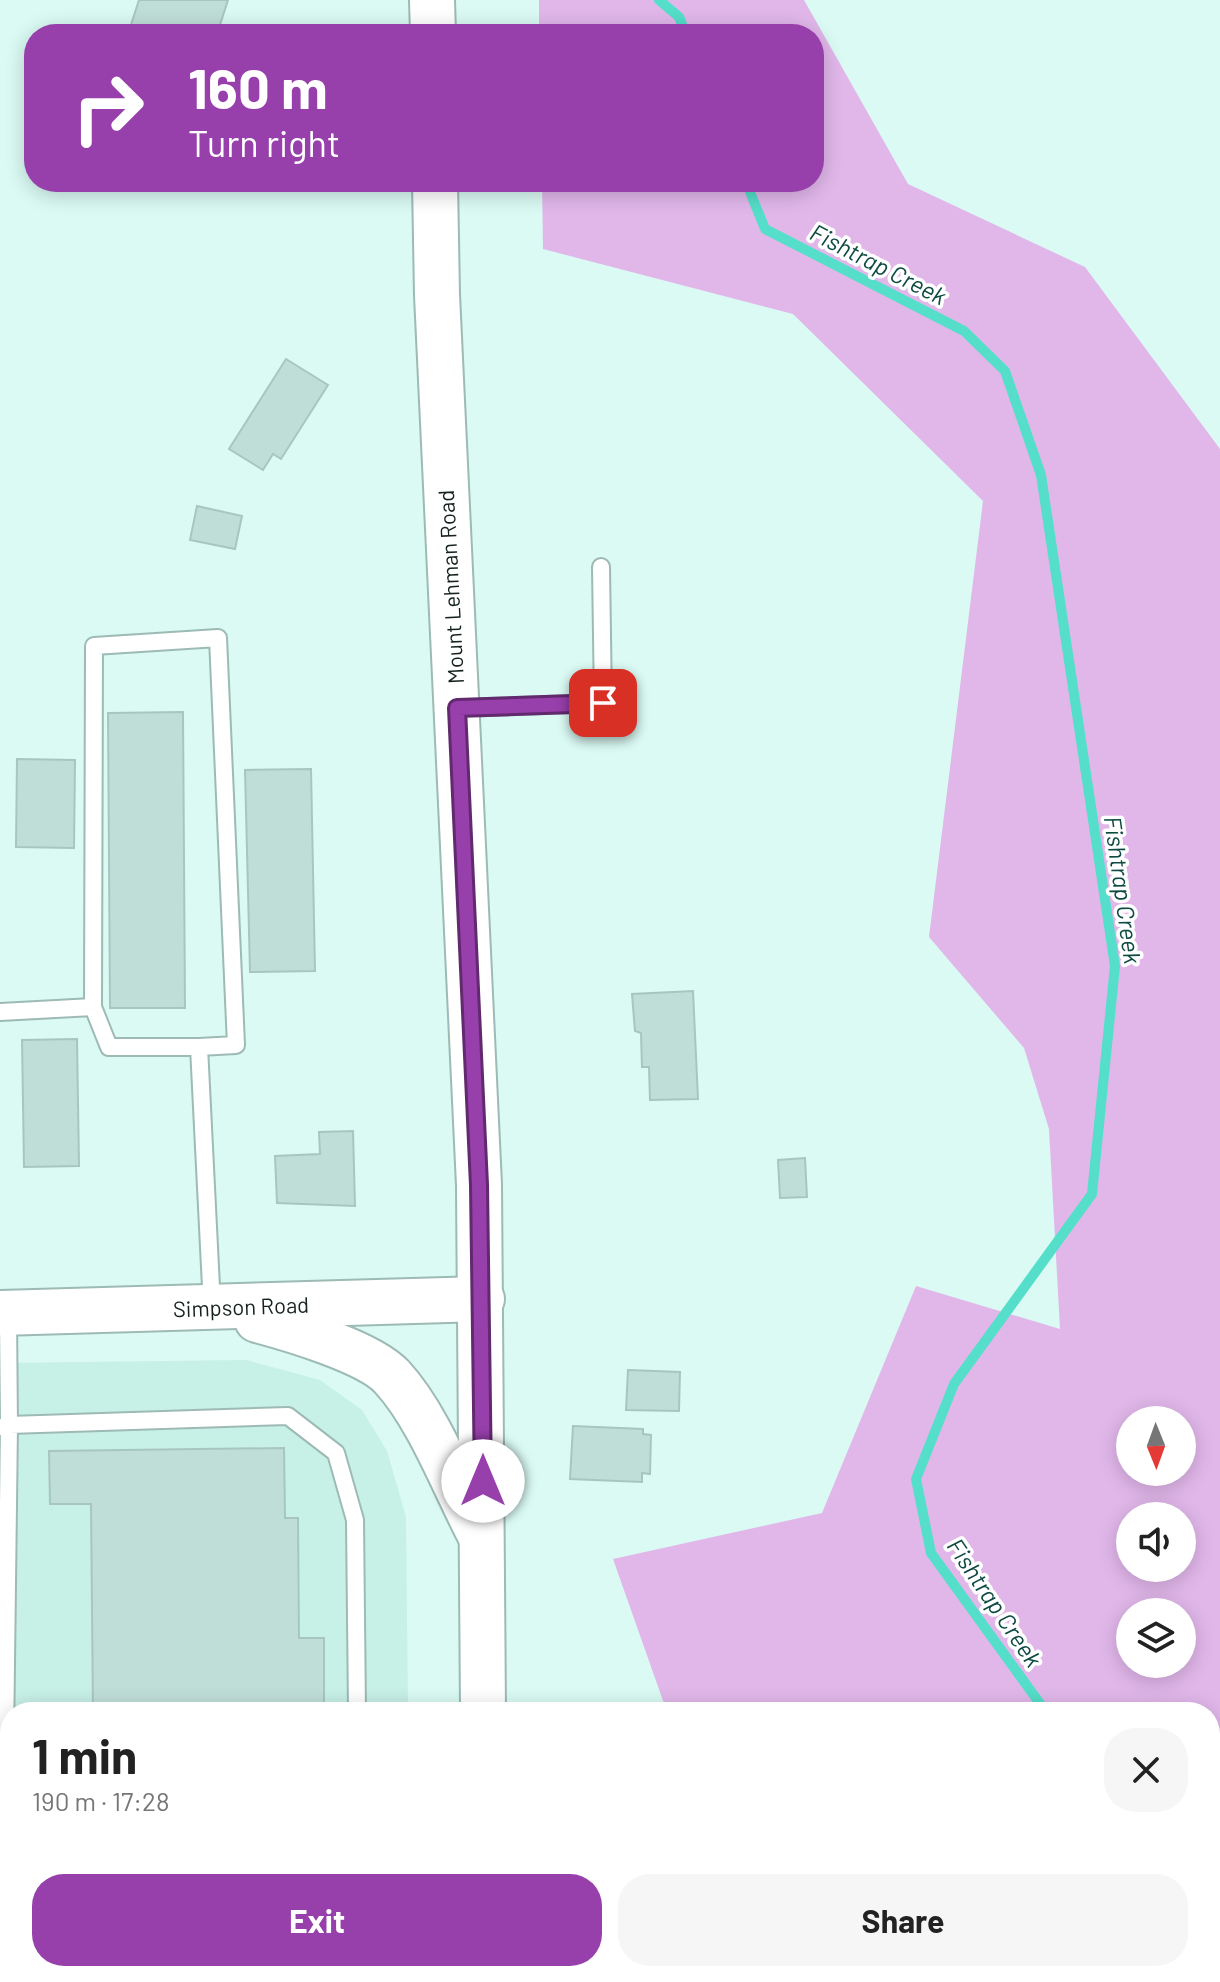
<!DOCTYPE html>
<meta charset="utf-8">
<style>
:root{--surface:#fff;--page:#f6f6f6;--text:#222;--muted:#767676;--accent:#973fab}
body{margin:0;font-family:Barlow,sans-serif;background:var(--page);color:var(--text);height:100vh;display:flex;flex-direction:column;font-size:30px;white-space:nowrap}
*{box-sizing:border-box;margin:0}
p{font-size:26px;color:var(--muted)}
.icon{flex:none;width:44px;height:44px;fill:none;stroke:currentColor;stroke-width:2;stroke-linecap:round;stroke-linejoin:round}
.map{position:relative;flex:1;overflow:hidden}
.sheet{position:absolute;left:0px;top:1702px;width:1220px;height:280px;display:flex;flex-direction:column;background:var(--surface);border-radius:32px 32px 0 0;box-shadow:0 4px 20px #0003}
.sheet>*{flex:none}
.banner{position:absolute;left:24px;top:24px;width:800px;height:168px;border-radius:32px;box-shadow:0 4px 20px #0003;background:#973fab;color:#fff;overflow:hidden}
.needle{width:52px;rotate:179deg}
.controls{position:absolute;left:1116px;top:1406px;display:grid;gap:16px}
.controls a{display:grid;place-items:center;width:80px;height:80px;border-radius:50%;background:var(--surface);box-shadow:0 4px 20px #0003;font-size:40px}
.pin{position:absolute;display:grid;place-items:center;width:68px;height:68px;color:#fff;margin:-34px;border-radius:16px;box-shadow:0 4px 12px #0006}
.me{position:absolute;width:88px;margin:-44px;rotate:0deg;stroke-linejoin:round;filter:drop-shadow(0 0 6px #0008)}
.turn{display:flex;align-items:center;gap:28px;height:168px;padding:0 32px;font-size:36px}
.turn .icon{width:104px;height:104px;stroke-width:2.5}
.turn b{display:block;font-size:56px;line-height:68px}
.round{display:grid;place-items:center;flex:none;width:84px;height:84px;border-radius:32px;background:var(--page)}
.overview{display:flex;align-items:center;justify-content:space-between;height:136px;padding:0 32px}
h1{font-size:48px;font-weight:700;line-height:60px}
.primary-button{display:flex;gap:16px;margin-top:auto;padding:16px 32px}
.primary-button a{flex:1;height:92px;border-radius:32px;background:var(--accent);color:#fff;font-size:32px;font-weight:700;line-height:92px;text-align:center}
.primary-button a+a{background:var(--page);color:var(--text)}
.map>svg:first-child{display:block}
.built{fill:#c7f0e7}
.green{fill:#e1b7ea;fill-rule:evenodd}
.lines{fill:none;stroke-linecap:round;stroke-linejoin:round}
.stream{stroke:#55dec9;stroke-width:10}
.building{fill:#c0ded8;stroke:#a8c6c0;stroke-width:2}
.lane-casing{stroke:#9dbab4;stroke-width:20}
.secondary-casing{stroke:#9dbab4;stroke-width:48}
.lane{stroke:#fff;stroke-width:16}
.secondary{stroke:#fff;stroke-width:44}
.route-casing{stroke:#62296f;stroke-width:20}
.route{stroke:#973fab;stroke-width:14}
.labels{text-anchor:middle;stroke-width:7;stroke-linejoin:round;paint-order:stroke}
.street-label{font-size:22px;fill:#162220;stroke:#fff}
.water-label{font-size:24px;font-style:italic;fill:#0d4a42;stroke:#fff}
</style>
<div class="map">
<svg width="1220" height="1982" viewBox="0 0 1220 1982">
<rect width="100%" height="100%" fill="#dbfaf4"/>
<path class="built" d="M246,1360l74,20 42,30 25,41 19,66 2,195h-398v260h401l1,10h-412v-619z"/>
<path class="green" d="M539,0h265l104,184 177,83 135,182v1533h-374l1,-10h363v-260h-543l-54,-153 209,-46 94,-227 144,43 -11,-200 -25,-81 -95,-111 54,-436 -190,-187 -250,-65 -1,-67h272v-148h-275zM1130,1420h52v52h-52zM1130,1516h52v52h-52zM1130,1612h52v52h-52z"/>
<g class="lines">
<g class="stream">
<path d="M659,0l20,17 7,17"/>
<path d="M746,182l19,47 199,102 41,40 36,104 74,491 -23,228 -138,190 -38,95 15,74 115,159"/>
<path d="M995,1982l3,-10"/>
</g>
</g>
<g class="building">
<path d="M139,0h89l-11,34h-89z"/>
<path d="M286,359l42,26 -47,74 -8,-5 -10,16 -34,-21z"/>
<path d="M197,506l45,10 -7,33 -45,-9z"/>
<path d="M183,712l2,296h-75l-2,-295z"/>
<path d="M17,759l58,1 -1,88 -58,-1z"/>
<path d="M311,769l4,202 -65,1 -5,-202z"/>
<path d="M693,991l5,108 -48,1 -1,-33h-7l-1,-34 -6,-2 -3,-37z"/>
<path d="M77,1039l2,127 -55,1 -2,-127z"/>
<path d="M353,1131l2,75 -78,-3 -2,-47 45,-2 -1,-22z"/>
<path d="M805,1158l2,39 -27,1 -2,-38z"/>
<path d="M628,1370l52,2 -1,39 -53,-1z"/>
<path d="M573,1426l70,3v5l8,1 -1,39 -8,-1v9l-72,-3z"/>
<path d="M284,1448l1,70h13l1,120h25v74h-231l-2,-208h-41l-1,-53z"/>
<rect x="61" y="1972" width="231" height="10"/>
<path d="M574,1972h74l-1,10h-73z"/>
</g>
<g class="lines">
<defs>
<g id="lane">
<path d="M457,708l146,-5 -2,-136"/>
<path d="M0,1012l93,-5"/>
<path d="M199,1047l37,-2 -18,-407 -124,8 -1,361 16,40h90l13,260"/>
<path d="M2,1427l7,-2 -1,-109"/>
<path d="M359,1972v10"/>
<path d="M2,1982l7,-557 279,-9 48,37 19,67 2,192"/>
</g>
<g id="secondary">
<path d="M432,0l1,34"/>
<path d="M435,182l2,113 42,890 4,527"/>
<path d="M0,1313l482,-14"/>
<path d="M257,1320c34,9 112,32 135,57 36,39 62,108 87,156"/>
<path d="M484,1972v10"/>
</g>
</defs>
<use href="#lane" class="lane-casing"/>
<use href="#secondary" class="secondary-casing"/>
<use href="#lane" class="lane"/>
<use href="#secondary" class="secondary"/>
</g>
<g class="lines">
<defs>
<path id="route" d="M483,1481l-4,-296 -22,-477 146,-5"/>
</defs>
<use href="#route" class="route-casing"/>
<use href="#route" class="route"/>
</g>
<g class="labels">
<g class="street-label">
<text transform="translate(451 587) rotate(-93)" y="8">Mount Lehman Road</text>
<text transform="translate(241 1307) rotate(-2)" y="8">Simpson Road</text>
</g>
<g class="water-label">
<text transform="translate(878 265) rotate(27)" y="8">Fishtrap Creek</text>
<text transform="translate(1122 890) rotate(82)" y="8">Fishtrap Creek</text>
<text transform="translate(994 1603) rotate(56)" y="8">Fishtrap Creek</text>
</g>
</g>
</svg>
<div class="controls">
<a><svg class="needle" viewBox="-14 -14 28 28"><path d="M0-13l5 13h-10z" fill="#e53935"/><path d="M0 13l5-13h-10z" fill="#767676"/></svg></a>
<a><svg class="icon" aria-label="sound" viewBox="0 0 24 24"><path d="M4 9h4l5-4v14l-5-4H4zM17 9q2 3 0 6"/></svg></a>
<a><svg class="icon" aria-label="layers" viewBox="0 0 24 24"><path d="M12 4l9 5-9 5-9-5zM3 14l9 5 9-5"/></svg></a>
</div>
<div class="pin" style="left:603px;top:703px;background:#d93025"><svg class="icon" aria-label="arrive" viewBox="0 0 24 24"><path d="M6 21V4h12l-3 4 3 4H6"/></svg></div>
<svg class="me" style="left:483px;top:1481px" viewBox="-20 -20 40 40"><circle r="19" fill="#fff"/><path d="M0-13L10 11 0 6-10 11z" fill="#973fab"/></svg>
<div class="banner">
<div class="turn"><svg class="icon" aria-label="right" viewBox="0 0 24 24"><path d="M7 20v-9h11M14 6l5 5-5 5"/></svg><div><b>160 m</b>Turn right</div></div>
</div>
<section class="sheet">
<div class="overview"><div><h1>1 min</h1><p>190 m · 17:28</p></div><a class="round"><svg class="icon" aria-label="close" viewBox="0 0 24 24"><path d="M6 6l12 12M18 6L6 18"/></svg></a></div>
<div class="primary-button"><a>Exit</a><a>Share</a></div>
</section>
</div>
